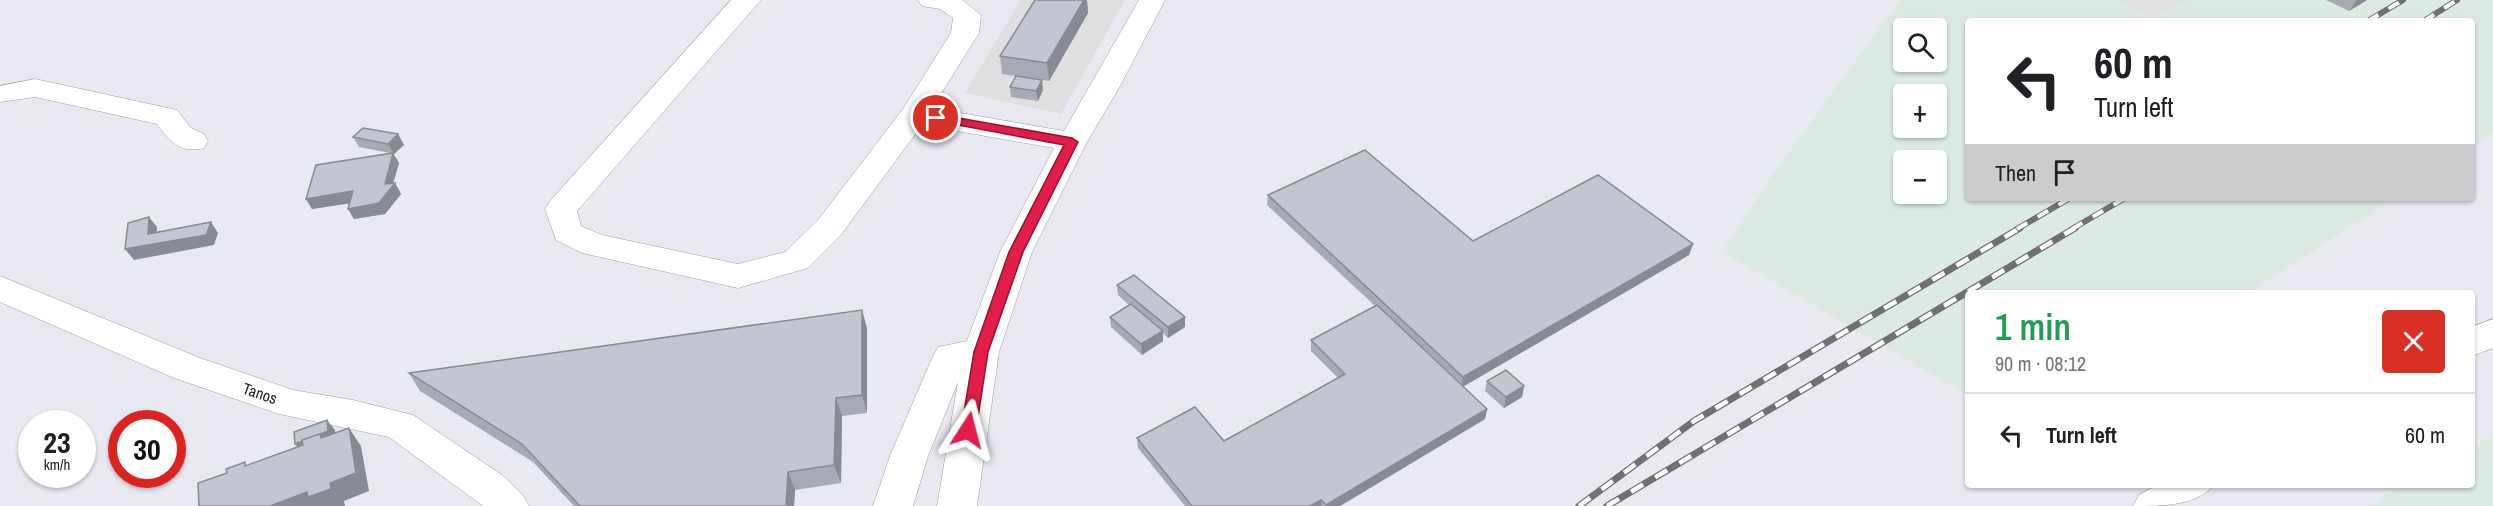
<!DOCTYPE html>
<meta charset="utf-8">
<style>
:root{--surface:#fff;--page:#f2f2f2;--text:#202124;--muted:#757577;--line:#e0e0e0}
body{margin:0;font-family:"Archivo Narrow",sans-serif;background:var(--page);color:var(--text);height:100vh;display:flex;flex-direction:column;font-size:22px;white-space:nowrap}
*{box-sizing:border-box;margin:0}
p{font-size:20px;color:var(--muted)}
.icon{flex:none;width:33px;height:33px;fill:none;stroke:currentColor;stroke-width:2;stroke-linecap:round;stroke-linejoin:round}
.map{position:relative;flex:1;overflow:hidden}
.details{position:absolute;left:1965px;top:290px;width:510px;height:198px;display:flex;flex-direction:column;background:var(--surface);border-radius:6px;box-shadow:0 2px 4px #0004}
.details>*{flex:none}
.guide{position:absolute;left:1965px;top:18px;width:510px;height:183px;border-radius:6px;box-shadow:0 2px 4px #0004;background:#fff;color:var(--text);overflow:hidden}
.tools{position:absolute;left:1893px;top:18px;display:grid;gap:12px}
.tools a{display:grid;place-items:center;width:54px;height:54px;border-radius:6px;background:var(--surface);box-shadow:0 2px 4px #0004;font-size:30px}
.speed{position:absolute;left:18px;top:410px;display:flex;gap:12px;font-size:30px;font-weight:700;text-align:center}
.speed>*{display:grid;place-content:center;width:78px;height:78px;border-radius:50%;background:var(--surface);box-shadow:0 2px 4px #0004;line-height:1}
.speed small{font-size:15px;font-weight:400}
.speed .limit{border:9px solid #d22;background:#fff;color:#111}
.pin{position:absolute;display:grid;place-items:center;width:51px;height:51px;color:#fff;margin:-26px;border:3px solid #fff;border-radius:50%;box-shadow:0 2px 6px #0007}
.me{position:absolute;width:66px;margin:-33px;rotate:9deg;stroke-linejoin:round;filter:drop-shadow(0 0 4px #0008)}
.turn{display:flex;align-items:center;gap:21px;height:126px;padding:0 30px;font-size:27px}
.turn .icon{width:78px;height:78px;stroke-width:2.5}
.turn b{display:block;font-size:42px;line-height:51px}
.then{display:flex;align-items:center;height:57px;padding:0 30px;background:#0003;gap:12px;font-size:22px}
.round{display:grid;place-items:center;flex:none;width:63px;height:63px;border-radius:6px;background:var(--page)}
.headline{display:flex;align-items:center;justify-content:space-between;height:102px;padding:0 30px}
h1{font-size:36px;font-weight:600;line-height:45px;color:#1e9e55}
ul{padding:0;list-style:none}
li{display:flex;align-items:center;gap:18px;height:84px;padding:0 30px;border-top:2px solid var(--line)}
li div{flex:1}
li b{display:block;font-size:22px}
li em{font-style:normal}
.map>svg:first-child{display:block}
.residential{fill:#dfdfe0}
.industrial{fill:#dbebe3;fill-rule:evenodd}
.parking{fill:#e2e2e2}
.lines{fill:none;stroke-linecap:round;stroke-linejoin:round}
.minor-casing{stroke:#9c9c9c;stroke-width:1}
.minor{fill:#fff;fill-rule:evenodd}
.rail-far1-casing{stroke:#707070;stroke-width:6}
.rail-casing{stroke:#707070;stroke-width:7}
.rail-far1{stroke:#fff;stroke-width:4;stroke-dasharray:12;stroke-linecap:butt}
.rail{stroke:#fff;stroke-width:4.5;stroke-dasharray:14;stroke-linecap:butt}
.wall{fill:#a7aab5}
.shaded-wall{fill:#888b93}
.building{fill:#c2c6d2;stroke:#888b93;stroke-width:1.5}
.route{fill:#e11d48;stroke:#92132f;stroke-width:1.5}
.labels{text-anchor:middle;stroke-width:4.5;stroke-linejoin:round;paint-order:stroke}
.street-label{font-size:16px;fill:#222;stroke:#fff}
</style>
<div class="map">
<svg width="2493" height="506" viewBox="0 0 2493 506">
<rect width="100%" height="100%" fill="#e9e9f2"/>
<path class="residential" d="M1021,0h104l-64,114 -96,-21z"/>
<g class="industrial">
<path d="M1900,0h593v134l-21,13v-126h-504v177h427l-145,94h-282v103l-246,-143 55,-84zM1904,28h32v34h-32zM1904,94h32v34h-32zM1904,160h32v34h-32z"/>
<path d="M2493,435v71h-125l38,-21 66,-1v-37z"/>
</g>
<path class="parking" d="M2120,0h67l-33,18z"/>
<g class="lines">
<defs>
<g id="minor">
<path d="M731,0h30l-184,211 4,15 21,9 136,29 47,-12 33,-32 85,-111 48,-76 2,-15 -13,-9 -18,-3 -4,-6h44l19,15 -2,18 -47,75 132,23 75,-131h26l-45,86 -33,56 -55,110 -33,100 -22,154h-40l21,-124 -30,74 -15,50h-40l17,-50 43,-100 5,-9 29,-6 33,-89 54,-104 -132,-23 -82,111 -32,32 -70,20 -156,-35 -26,-13 -11,-31 5,-8z"/>
<path d="M35,79l142,31 14,18 13,6 4,7 -4,7c-23,6 -35,-7 -47,-24l-122,-27 -35,5v-16z"/>
<path d="M0,276l200,82 93,32 60,10 60,15 89,60 21,20 6,11h-46l-94,-69 -110,-23 -105,-36 -174,-76z"/>
<path d="M2493,319v29l-21,8v-29z"/>
<path d="M2159,484h55c-15,22 -53,22 -81,22l6,-11z"/>
</g>
</defs>
<use href="#minor" class="minor-casing"/>
<use href="#minor" class="minor"/>
<defs>
<g id="rail-far1">
<path d="M2368,21l35,-21"/>
<path d="M2424,21l33,-21"/>
<path d="M2017,229l53,-31"/>
<path d="M2072,229l53,-31"/>
</g>
<g id="rail">
<path d="M1579,506l115,-85 326,-193"/>
<path d="M1607,506l468,-278"/>
</g>
</defs>
<use href="#rail-far1" class="rail-far1-casing"/>
<use href="#rail" class="rail-casing"/>
<use href="#rail-far1" class="rail-far1"/>
<use href="#rail" class="rail"/>
</g>
<g class="wall">
<path d="M1035,0h52l1,13 -39,68 -47,-7 -2,-18z"/>
<path d="M2326,0h41l-18,11z"/>
<path d="M1010,87l33,3 -5,11 -27,-4z"/>
<path d="M398,134l6,11 -11,9 6,9 -6,20h2l6,11 -16,20 -31,5 -6,-10 1,-6 -37,6 -6,-10 84,-46 -31,-6 -6,-10z"/>
<path d="M1268,195l205,46 220,3 -4,11 -226,131 24,23 -2,10 -145,87h-155l-47,-58 -1,-10 87,3 114,-63 -27,-27v-11l64,-34 -108,-101z"/>
<path d="M1117,285l68,42 -17,11 -5,-5v8l-21,14 -31,-28 -1,-10 19,-12 -11,-10z"/>
<path d="M867,328v85l-25,3 -1,67 -46,7 -1,16h-220l-41,-44 -113,-71 -11,-18z"/>
<path d="M1487,381l37,5 -2,11 -18,11 -19,-17z"/>
</g>
<g class="shaded-wall">
<path d="M1084,0h3l1,13 -39,68 -2,-18z"/>
<path d="M2357,0h10l-18,11 7,-10z"/>
<path d="M1042,80l1,10 -5,11 -2,-10z"/>
<path d="M398,134l6,11 -10,9 -6,-10z"/>
<path d="M393,153l6,10 -7,24 3,-4 6,11 -16,20 -31,5 -6,-10 37,-25z"/>
<path d="M353,191l6,11 -47,7 -6,-10z"/>
<path d="M149,217l8,10 -1,17 -8,-10z"/>
<path d="M211,222l7,11 -4,12 -80,15 -9,-11z"/>
<path d="M1693,244l-4,11 -228,133 2,-11z"/>
<path d="M862,310l5,18v85l-5,-18z"/>
<path d="M1185,317v10l-17,11v-11z"/>
<path d="M1163,331v10l-21,14 -1,-11z"/>
<path d="M1524,386l-2,11 -18,11 2,-11z"/>
<path d="M836,398l6,18 -1,67 -7,-18z"/>
<path d="M1487,409l-2,10 -145,87h-14v-1z"/>
<path d="M327,420l8,10 1,12 -33,12 -8,-10z"/>
<path d="M349,428l12,18 8,45 -25,10 1,5h-75z"/>
<path d="M788,472l7,18 -1,16h-8z"/>
<path d="M1321,500v6h-11z"/>
</g>
<g class="building">
<path d="M1035,0h49l-37,63 -47,-7z"/>
<path d="M1016,76l26,4 -6,11 -26,-4z"/>
<path d="M363,128l35,6 -10,10 -35,-7z"/>
<path d="M1365,150l108,91 125,-66 95,69 -230,133 -195,-182z"/>
<path d="M393,153l-8,31 10,-1 -16,20 -31,6 5,-18 -47,8 10,-34z"/>
<path d="M149,217l-1,17 63,-12 -5,13 -81,14 3,-26z"/>
<path d="M1134,275l51,42 -17,10 -51,-42z"/>
<path d="M1131,304l32,27 -22,13 -31,-27z"/>
<path d="M1377,305l110,104 -161,96 -5,-5 -11,6h-118l-55,-68 58,-31 29,34 121,-67 -34,-34z"/>
<path d="M862,310v85l-26,3 -2,67 -46,7 -2,34h-206l-58,-62 -113,-71z"/>
<path d="M1506,370l18,16 -18,11 -19,-16z"/>
<path d="M327,420l1,11 -33,13 -1,-12z"/>
<path d="M349,428l7,45 -26,10 1,6 -23,8 -1,-5 -37,14h-71l-1,-23 29,-10 -1,-4 19,-7v4l58,-21 -1,-5 18,-6 1,4z"/>
</g>
<path class="route" d="M936,114l136,24 6,4 -55,110 -35,100 -12,78 -8,7 -7,-7 13,-78 35,-100 55,-107 -133,-25v-5z"/>
<g class="labels">
<g class="street-label">
<text transform="translate(260 393) rotate(19)" y="6">Tanos</text>
</g>
</g>
</svg>
<div class="tools">
<a><svg class="icon" aria-label="search" viewBox="0 0 24 24"><circle cx="10" cy="10" r="6"/><path d="M15 15l6 6"/></svg></a>
<a>+</a>
<a>−</a>
</div>
<div class="speed"><div>23<small>km/h</small></div><div class="limit">30</div></div>
<div class="pin" style="left:936px;top:118px;background:#d93025"><svg class="icon" aria-label="arrive" viewBox="0 0 24 24"><path d="M6 21V4h12l-3 4 3 4H6"/></svg></div>
<svg class="me" style="left:968px;top:430px" viewBox="-20 -20 40 40"><path d="M0-17L14 15 0 8-14 15z" fill="#e11d48" stroke="#fff" stroke-width="4"/></svg>
<div class="guide">
<div class="turn"><svg class="icon" aria-label="left" viewBox="0 0 24 24"><path d="M17 20v-9H6M10 6l-5 5 5 5"/></svg><div><b>60 m</b>Turn left</div></div>
<div class="then">Then<svg class="icon" aria-label="arrive" viewBox="0 0 24 24"><path d="M6 21V4h12l-3 4 3 4H6"/></svg></div>
</div>
<section class="details">
<div class="headline"><div><h1>1 min</h1><p>90 m · 08:12</p></div><a class="round" style="background:#d93025;color:#fff"><svg class="icon" aria-label="close" viewBox="0 0 24 24"><path d="M6 6l12 12M18 6L6 18"/></svg></a></div>
<ul>
<li><svg class="icon" aria-label="left" viewBox="0 0 24 24"><path d="M17 20v-9H6M10 6l-5 5 5 5"/></svg><div><b>Turn left</b></div><em>60 m</em></li>
</ul>
</section>
</div>
